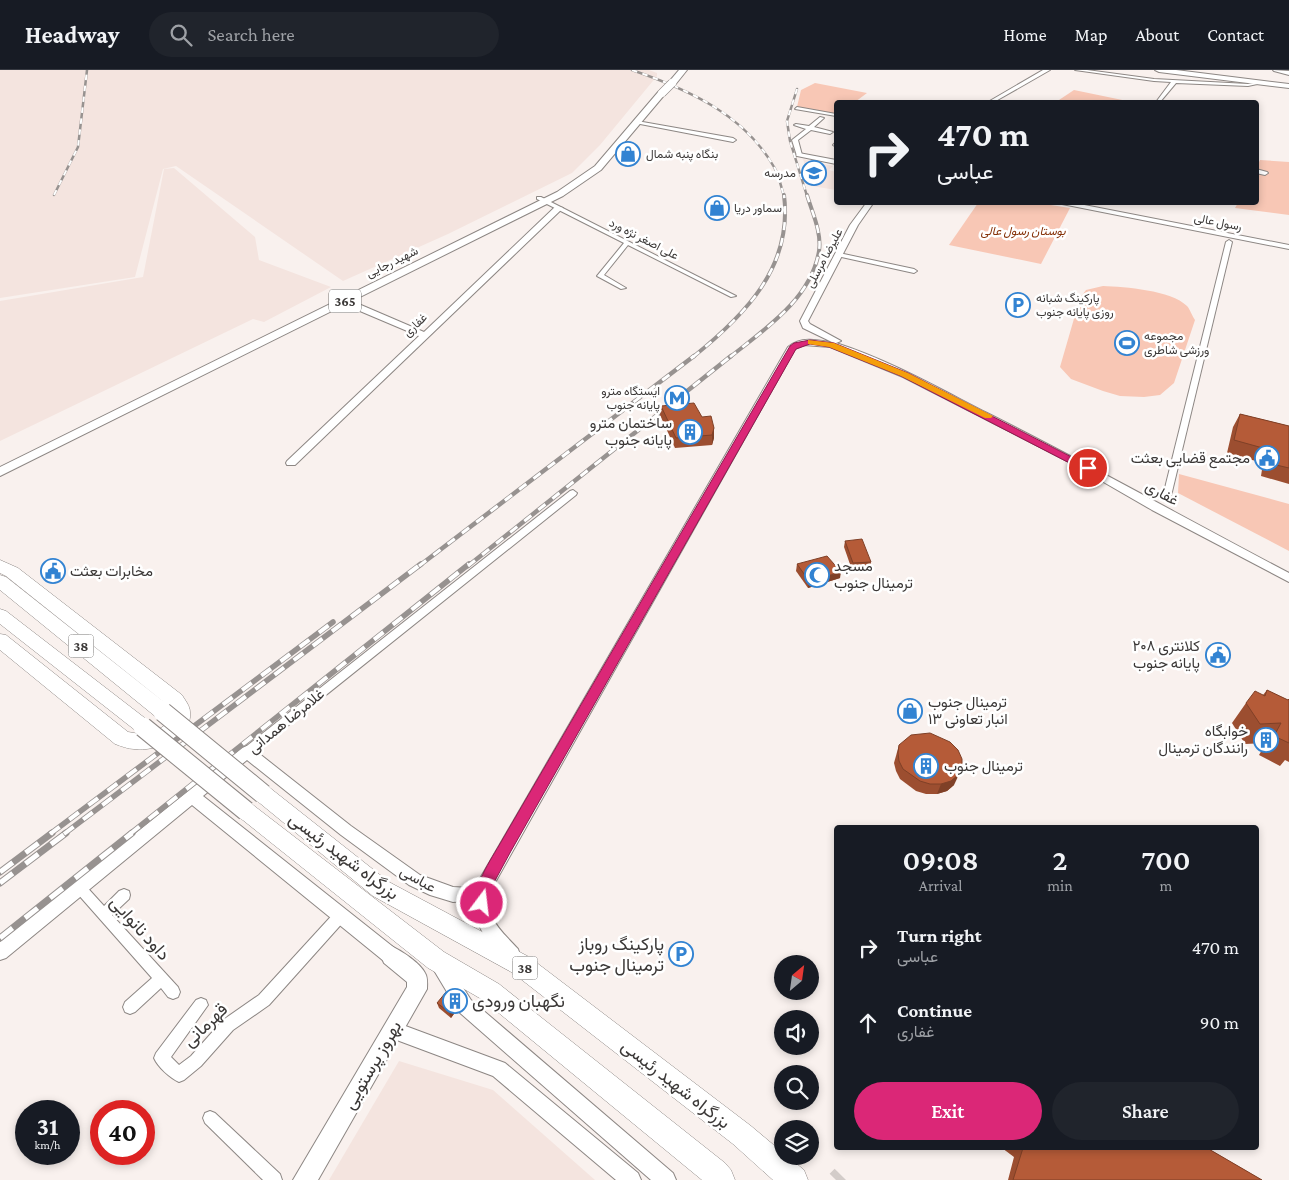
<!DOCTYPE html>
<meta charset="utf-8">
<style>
:root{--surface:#171b24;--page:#20242c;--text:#f1f3f6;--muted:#9ea1a6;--line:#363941;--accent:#db2777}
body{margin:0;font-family:"Crimson Pro",Vazirmatn,serif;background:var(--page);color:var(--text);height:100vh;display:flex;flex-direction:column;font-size:19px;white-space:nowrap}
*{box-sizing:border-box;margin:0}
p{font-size:16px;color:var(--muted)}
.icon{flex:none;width:28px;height:28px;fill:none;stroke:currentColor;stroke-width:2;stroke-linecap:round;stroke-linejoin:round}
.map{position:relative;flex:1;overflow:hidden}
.details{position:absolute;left:834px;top:755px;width:425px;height:325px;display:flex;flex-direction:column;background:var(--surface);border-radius:5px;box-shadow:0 2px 8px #0003}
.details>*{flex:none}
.top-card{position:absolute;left:834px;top:30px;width:425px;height:105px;border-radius:5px;box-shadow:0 2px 8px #0003;background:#171b24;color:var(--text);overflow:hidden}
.needle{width:32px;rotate:29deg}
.tools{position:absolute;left:774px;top:885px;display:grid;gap:10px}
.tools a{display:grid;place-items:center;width:45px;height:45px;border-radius:50%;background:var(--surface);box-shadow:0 2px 8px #0003;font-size:25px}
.speed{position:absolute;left:15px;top:1030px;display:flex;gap:10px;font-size:25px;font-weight:700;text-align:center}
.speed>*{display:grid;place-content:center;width:65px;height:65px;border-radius:50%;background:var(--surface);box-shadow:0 2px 8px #0003;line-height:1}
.speed small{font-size:12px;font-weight:400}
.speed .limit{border:8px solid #d22;background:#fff;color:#111}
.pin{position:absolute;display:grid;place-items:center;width:42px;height:42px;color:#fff;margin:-21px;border:2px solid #fff;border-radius:50%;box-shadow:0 1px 5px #0007}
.me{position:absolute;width:55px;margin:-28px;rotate:15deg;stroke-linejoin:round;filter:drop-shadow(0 0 4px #0008)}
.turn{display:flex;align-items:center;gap:18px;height:105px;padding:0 20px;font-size:22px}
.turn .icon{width:65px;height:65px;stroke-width:2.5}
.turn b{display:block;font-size:35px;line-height:42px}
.eta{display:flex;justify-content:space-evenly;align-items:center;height:85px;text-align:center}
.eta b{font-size:30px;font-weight:600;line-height:35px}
.action{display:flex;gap:10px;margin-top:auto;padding:10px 20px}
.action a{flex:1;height:58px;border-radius:30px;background:var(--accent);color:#fff;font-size:20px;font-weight:600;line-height:58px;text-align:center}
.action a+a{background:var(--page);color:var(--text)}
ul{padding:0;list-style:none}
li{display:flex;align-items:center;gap:15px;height:75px;padding:0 20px}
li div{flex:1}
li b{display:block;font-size:19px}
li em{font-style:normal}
header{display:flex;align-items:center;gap:30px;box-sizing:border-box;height:70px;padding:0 25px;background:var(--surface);border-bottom:1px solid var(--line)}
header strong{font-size:24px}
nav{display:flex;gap:28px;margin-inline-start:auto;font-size:18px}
.search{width:350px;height:45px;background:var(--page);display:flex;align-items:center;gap:12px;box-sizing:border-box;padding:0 18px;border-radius:28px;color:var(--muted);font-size:19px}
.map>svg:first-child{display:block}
.built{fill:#f4e4df}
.green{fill:#f8c7b5}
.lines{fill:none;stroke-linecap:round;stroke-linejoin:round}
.tertiary-tunnel{stroke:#d3ccc9;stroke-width:18;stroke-dasharray:18 9;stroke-linecap:butt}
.minor-casing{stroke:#8d8784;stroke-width:2}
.tertiary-casing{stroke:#8d8784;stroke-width:2}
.secondary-casing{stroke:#8d8784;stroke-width:2}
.primary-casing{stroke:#8d8784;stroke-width:2}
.trunk-casing{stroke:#8d8784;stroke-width:1}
.minor{fill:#fff;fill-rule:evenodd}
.tertiary{fill:#fff;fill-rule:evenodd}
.secondary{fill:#fff;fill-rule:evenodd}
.primary{fill:#fff;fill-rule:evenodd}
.trunk{fill:#fff;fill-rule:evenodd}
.rail-far4-casing{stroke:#979290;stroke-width:2.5}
.rail-far3-casing{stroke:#979290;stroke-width:4}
.rail-far2-casing{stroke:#979290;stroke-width:4.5}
.rail-far1-casing{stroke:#979290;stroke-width:5.5}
.rail-casing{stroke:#979290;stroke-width:7}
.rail-far4{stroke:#fff;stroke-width:2;stroke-dasharray:5.5;stroke-linecap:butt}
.rail-far3{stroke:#fff;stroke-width:2.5;stroke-dasharray:8;stroke-linecap:butt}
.rail-far2{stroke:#fff;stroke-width:3;stroke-dasharray:9;stroke-linecap:butt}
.rail-far1{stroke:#fff;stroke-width:4;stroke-dasharray:12;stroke-linecap:butt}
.rail{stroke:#fff;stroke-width:5;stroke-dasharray:16;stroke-linecap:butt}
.primary-bridge-casing{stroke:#8d8784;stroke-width:9;stroke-linecap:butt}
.trunk-bridge-casing{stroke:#8d8784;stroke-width:21;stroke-linecap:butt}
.primary-bridge{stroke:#fff;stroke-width:8}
.trunk-bridge{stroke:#fff;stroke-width:19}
.wall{fill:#9c4e30}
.shaded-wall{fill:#7f4027}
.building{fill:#b55b38;stroke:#7f4027}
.route{fill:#db2777;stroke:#8e194d}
.slow{fill:#f59e0b}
.labels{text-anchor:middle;stroke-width:5;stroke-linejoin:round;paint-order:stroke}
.far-poi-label{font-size:12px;fill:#3b3837;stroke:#fff;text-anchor:start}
.far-street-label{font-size:12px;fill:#3b3837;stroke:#fff}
.far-park-label{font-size:12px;font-style:italic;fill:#853108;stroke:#fff}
.shield{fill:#fff;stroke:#767473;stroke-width:1}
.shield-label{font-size:14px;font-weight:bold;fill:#3b3837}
.poi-label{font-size:15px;fill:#3b3837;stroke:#fff;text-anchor:end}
.street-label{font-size:15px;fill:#3b3837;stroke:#fff}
.near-street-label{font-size:18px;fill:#3b3837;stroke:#fff}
.near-poi-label{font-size:18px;fill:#3b3837;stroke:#fff;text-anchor:end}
</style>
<header>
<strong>Headway</strong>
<div class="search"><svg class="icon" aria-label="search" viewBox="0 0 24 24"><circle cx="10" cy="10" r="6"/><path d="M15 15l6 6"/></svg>Search here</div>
<nav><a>Home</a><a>Map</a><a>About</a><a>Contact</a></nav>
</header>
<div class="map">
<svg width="1289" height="1110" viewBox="0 0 1289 1110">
<rect width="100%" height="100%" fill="#f9f1ee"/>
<g class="built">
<path d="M0,0h649l8,3v3l-57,69 -28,28 -124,61 -105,47 -167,-115 -13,3 -28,108 -135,21z"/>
<path d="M803,89l30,7 -4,4 7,2v18l-24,-4z"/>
<path d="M174,98l81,69 4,23 72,27 -67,35 -11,-3 -253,122v-140l143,-24 21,-108z"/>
<path d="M399,991l94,29 102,90h-266z"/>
</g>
<g class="green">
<path d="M815,13l52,10 -12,9h-19v12l-39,-7 4,-17z"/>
<path d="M1074,20l58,12h-76z"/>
<path d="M1260,90l29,2v53l-54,-7 3,-5 18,-1v-34z"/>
<path d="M978,133h60l32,5 -29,56 -92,-19z"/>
<path d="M1103,216c22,1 68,4 84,20 3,3 5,10 8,14l-21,63 -14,12 -16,2 -24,-1 -17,-5 -32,-12 -11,-12 20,-69 6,-8z"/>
<path d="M1179,404l110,30v47l-111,-58z"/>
</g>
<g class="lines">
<path class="tertiary-tunnel" d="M836,1110l5,-5"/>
<defs>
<g id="minor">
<path d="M1075,0h12l67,9 94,5 12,-2 2,1 -14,3 -72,-3 -16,19h-4l15,-20 -17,-1z"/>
<path d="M797,37l39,7v2l-41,-7z"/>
<path d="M820,47l4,1 -10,9 19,5 -3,2 -19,-4 -13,10 4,15 -5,1 -5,-16 14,-11 -12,-4 2,-1 13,2z"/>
<path d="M637,51l96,17 3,2 -3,2 -98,-19z"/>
<path d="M836,72v5l-3,-2z"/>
<path d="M1256,99l11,3 1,1 -3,2 -9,-2z"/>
<path d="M537,127h4l195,99 -5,1 -103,-52 -24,30 22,13 -5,1 -24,-13 27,-33 -87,-44z"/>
<path d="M1229,170l3,2 -61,254 -4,3 -4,-3 63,-254z"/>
<path d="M839,183l75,16 3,2 -3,2 -77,-17v-2z"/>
<path d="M573,420l4,3 -1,2 -325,260 -4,2 -4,-2 -2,-3 2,-3 327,-258z"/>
<path d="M80,812l4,2 20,22 15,-15 5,-2 5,2 1,4 -1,4 -17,16 66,72 2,5 -2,5 -5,2 -5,-2 -7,-9 -26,24 -5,2 -5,-2 -2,-5 2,-5 27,-24 -76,-86 -2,-4 2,-4z"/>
<path d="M341,839l5,2 1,4 -1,4 -77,86 -36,25 -32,36 -17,14 -5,2c-9,-4 -21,-15 -25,-24l2,-5 40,-53 5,-2 5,2 2,5 -37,52 8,8 12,-9 32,-36 36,-25 77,-84z"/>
<path d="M210,1041l5,2 65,61 2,6h-19l-58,-57 -2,-5 2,-5z"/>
</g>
<g id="tertiary">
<path d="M1043,0h7l-56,32h-6z"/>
<path d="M1273,0l16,1v4l-15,-4z"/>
<path d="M799,83l37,7v4l-39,-8 -1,-1z"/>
<path d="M867,132h7l-16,23 -50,96 2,3 31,17 -5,2c53,17 102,45 151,70 102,51 201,107 302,160v9l-137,-72 -85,-49 -164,-84 -73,-30 -26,-2 -9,4 -303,539c-5,34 5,38 26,61l2,6 -2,6 -6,2c-19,-7 -40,-42 -38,-63l-21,2 -23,-7 -21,-10 -68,-50 -94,-75 -44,36 194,154 2,6 -2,6 -6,2 -6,-2 -193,-157 -186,153 -6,2v-18l242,-194 5,-2 5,2 99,78 69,49 33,12 17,1 8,-6 310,-535c13,-11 30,-7 46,-4l-31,-15 -3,-7 50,-96z"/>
<path d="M1052,132h17l220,43v4z"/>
<path d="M556,136l7,2 -268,257h-8l-1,-2 1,-2 132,-125 -78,-33v-4h6l77,33z"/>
<path d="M440,889l6,2 25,39 202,173 3,7h-25l-192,-168 -27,-45 2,-6z"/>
<path d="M392,951l113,42 133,110 3,7h-25l-123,-104 -107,-40 -3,-6 3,-6z"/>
</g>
<path id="secondary" d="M391,876c11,5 29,17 34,27 3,5 2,11 2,16l-109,191h-25l114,-193v-5l-23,-19 -3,-7 3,-7z"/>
<g id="primary">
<path d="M679,0h8l-12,15h-6l-1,-2z"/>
<path d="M1155,0h21l113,14v4l-130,-16z"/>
<path d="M659,21l7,2 -65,77 -38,26 -563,280v-9l557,-275 38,-26z"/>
</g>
<g id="trunk">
<path d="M0,490l18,8 164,127c3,5 8,11 8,17 3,26 -35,40 -56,37 -6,0 -13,-3 -19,-5l-115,-94v-16l6,1 122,97 12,2 -140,-110v-15l6,2 144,111 3,5 -3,5 -4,2c10,-3 20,-7 25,-16v-4l-1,3 -7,2 -7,-2 -156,-127v-15l6,2 163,129 -163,-130 -6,-3z"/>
<path d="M263,715l7,3 119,94 140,75 222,169 31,26v4h5l17,14 4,10h-35l-40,-36 -220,-171 -140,-77 -117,-96 -3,-6 3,-6z"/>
<path d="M246,732l7,3 191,147 55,32 226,179 6,7 4,10h-33l-219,-180 -55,-32 -189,-151 -3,-6 3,-6z"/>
</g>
</defs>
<use href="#minor" class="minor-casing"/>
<use href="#tertiary" class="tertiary-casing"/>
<use href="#secondary" class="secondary-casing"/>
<use href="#primary" class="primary-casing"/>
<use href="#trunk" class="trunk-casing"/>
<use href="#minor" class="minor"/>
<use href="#tertiary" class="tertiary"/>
<use href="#secondary" class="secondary"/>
<use href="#primary" class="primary"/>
<use href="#trunk" class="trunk"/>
<defs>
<g id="rail-far4">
<path d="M632,0c55,19 112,44 142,97 5,8 7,20 10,29"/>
<path d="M797,19l-10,32 3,20 17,55"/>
<path d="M54,125l24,-48 9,-77"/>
</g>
<g id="rail-far3">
<path d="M693,287c52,-42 100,-90 91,-162"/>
<path d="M730,287c35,-28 81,-58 89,-106 3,-18 -7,-39 -12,-56"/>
</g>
<g id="rail-far2">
<path d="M419,496l275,-210"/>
<path d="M468,496l263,-210"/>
</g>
<g id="rail-far1">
<path d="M50,764l283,-212"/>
<path d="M64,764l357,-270"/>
<path d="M130,764l339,-270"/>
</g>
<g id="rail">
<path d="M0,802l52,-39"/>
<path d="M0,813l66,-50"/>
<path d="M0,868l132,-105"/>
</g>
</defs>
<use href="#rail-far4" class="rail-far4-casing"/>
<use href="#rail-far3" class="rail-far3-casing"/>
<use href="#rail-far2" class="rail-far2-casing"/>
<use href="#rail-far1" class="rail-far1-casing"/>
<use href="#rail" class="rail-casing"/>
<use href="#rail-far4" class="rail-far4"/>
<use href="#rail-far3" class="rail-far3"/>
<use href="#rail-far2" class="rail-far2"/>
<use href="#rail-far1" class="rail-far1"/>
<use href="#rail" class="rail"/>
<defs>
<path id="primary-bridge" d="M662,23l10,-10"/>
<g id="trunk-bridge">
<path d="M163,642l100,82"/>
<path d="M143,657l103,84"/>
</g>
</defs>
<use href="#primary-bridge" class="primary-bridge-casing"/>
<use href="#trunk-bridge" class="trunk-bridge-casing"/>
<use href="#primary-bridge" class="primary-bridge"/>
<use href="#trunk-bridge" class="trunk-bridge"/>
</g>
<g class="wall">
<path d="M661,336l41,11 12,11v10l-2,7 -37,3 -15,-33z"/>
<path d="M1240,344l49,12v58l-28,-8 2,-13 -36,-10 6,-26z"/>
<path d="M845,471l26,21 -1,6 -18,2 -8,-23z"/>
<path d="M797,494l43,14 -32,10 -12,-17z"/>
<path d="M1267,620l21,10 1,-1v63l-4,-2 -5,6 -21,-11 7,-12 -21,1 -13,-21 14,-20 17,-8z"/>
<path d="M899,675l55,40 -7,6 -10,3h-11l-10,-3 -16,-12 -4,-8 -2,-8z"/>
<path d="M437,933l18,3 1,5 -5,7 -12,-10z"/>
<path d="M1002,1078h205l55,32h-254l6,-23z"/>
</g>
<g class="shaded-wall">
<path d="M714,358v10l-2,7v-10z"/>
<path d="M841,502l-1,6 -32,10 1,-7z"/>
<path d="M962,698l-8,17 -7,6 -10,3 4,-10z"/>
<path d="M455,936l1,5 -5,7 -2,-6z"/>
</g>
<g class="building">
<path d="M694,333l8,14 9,-1 3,12 -2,7 -36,3 -15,-32z"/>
<path d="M1240,344l49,12v42l-21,-5 2,-13 -36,-10z"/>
<path d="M862,469l9,23 -18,1 -8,-22z"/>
<path d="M827,486l14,16 -32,9 -12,-17z"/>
<path d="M1267,620l21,10 1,-1v44l-15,-7 7,-13 -21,1 -14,-21 9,-12 10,5z"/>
<path d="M930,663l20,9 8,8 4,9v9l-4,7 -7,6 -10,3h-11l-10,-3 -17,-12 -4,-8 -1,-8 1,-8 12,-10z"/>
<path d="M446,922l9,14 -6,6 -12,-9z"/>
<path d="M1022,1078h185l55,32h-249l10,-32z"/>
</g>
<path class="route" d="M810,270l24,3 74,30 185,95 -5,3h-3l-184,-95 -72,-29 -19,-3 -14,5 -285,502 -20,37 -4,20 -5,2 -5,-2c-8,-17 15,-50 24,-66l289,-496 4,-3z"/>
<path class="slow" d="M808,270l26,3 74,30 85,43 -2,2h-6l-84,-42 -72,-29 -21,-3z"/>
<defs>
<symbol id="shop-ring" viewBox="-11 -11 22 22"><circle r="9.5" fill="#fff" stroke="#3283d2" stroke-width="1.5"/><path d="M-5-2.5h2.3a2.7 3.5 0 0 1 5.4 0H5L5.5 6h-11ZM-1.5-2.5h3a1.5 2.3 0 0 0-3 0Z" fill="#3283d2"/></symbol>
<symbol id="school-ring" viewBox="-11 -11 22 22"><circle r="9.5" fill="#fff" stroke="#3283d2" stroke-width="1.5"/><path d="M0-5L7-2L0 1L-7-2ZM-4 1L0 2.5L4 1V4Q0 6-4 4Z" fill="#3283d2"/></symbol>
<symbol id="parking-ring" viewBox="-11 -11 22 22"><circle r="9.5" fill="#fff" stroke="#3283d2" stroke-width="1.5"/><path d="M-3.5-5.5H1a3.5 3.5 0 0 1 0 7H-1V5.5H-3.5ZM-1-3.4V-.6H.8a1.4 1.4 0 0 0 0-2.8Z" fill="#3283d2"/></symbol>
<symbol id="stadium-ring" viewBox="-11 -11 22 22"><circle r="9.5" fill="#fff" stroke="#3283d2" stroke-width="1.5"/><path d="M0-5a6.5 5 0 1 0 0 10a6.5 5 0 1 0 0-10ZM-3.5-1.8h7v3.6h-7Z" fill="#3283d2"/></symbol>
<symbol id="metro-ring" viewBox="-11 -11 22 22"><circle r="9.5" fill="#fff" stroke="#3283d2" stroke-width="1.5"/><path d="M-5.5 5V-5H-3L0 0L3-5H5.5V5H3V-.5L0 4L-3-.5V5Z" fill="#3283d2"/></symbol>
<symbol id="building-ring" viewBox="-11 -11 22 22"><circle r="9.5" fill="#fff" stroke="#3283d2" stroke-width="1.5"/><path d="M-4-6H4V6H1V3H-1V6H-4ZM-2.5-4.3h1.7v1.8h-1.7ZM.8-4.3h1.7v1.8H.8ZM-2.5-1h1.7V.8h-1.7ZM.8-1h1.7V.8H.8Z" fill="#3283d2"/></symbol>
<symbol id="civic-ring" viewBox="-11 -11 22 22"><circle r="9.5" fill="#fff" stroke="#3283d2" stroke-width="1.5"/><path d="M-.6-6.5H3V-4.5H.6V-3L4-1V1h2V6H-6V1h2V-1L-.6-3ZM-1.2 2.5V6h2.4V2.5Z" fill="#3283d2"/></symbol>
<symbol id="mosque-ring" viewBox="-11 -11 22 22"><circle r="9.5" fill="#fff" stroke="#3283d2" stroke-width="1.5"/><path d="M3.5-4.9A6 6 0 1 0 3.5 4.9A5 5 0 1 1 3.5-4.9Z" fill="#3283d2"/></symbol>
</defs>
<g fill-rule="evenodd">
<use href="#shop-ring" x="614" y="70" width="28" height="28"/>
<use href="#school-ring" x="800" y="89" width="28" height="28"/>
<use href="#shop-ring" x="703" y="124" width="28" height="28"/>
<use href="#parking-ring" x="1004" y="221" width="28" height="28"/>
<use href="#stadium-ring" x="1113" y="259" width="28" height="28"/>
<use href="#metro-ring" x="663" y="314" width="28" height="28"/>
<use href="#building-ring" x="676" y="348" width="28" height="28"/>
<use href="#civic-ring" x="1253" y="374" width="28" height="28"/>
<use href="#civic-ring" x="39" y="487" width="28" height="28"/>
<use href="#mosque-ring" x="803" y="491" width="28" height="28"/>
<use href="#civic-ring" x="1204" y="571" width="28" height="28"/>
<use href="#shop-ring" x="896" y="627" width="28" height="28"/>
<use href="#building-ring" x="1252" y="656" width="28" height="28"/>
<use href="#building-ring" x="912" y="682" width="28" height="28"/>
<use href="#parking-ring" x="667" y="870" width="28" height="28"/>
<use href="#building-ring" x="441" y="917" width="28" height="28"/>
</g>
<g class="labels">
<g class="far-poi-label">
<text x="646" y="88">بنگاه پنبه شمال</text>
<text x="796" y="107" text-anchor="end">مدرسه</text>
<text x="734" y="142">سماور دریا</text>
<text x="1036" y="232">پارکینگ شبانه<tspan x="1036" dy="14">روزی پایانه جنوب</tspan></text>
<text x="1144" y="270">مجموعه<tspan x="1144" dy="14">ورزشی شاطری</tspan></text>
<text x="660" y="325" text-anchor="end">ایستگاه مترو<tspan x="660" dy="14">پایانه جنوب</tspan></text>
</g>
<g class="far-street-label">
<text transform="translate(1218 152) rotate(11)" y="4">رسول عالی</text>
<text transform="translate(644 169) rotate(27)" y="4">علی اصغر نژه ورد</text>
<text transform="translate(824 188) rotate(-62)" y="4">علیرضا مرسلی</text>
<text transform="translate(392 192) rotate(-26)" y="4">شهید رجایی</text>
<text transform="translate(415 255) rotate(-44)" y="4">غفاری</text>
</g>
<g class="far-park-label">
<text x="1023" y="165">بوستان رسول عالی</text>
</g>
<g class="shield">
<rect x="329" y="219.5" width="32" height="23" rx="4"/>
<rect x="68.5" y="564.5" width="25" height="23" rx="4"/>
<rect x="512.5" y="886.5" width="25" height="23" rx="4"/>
</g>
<g class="shield-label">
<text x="345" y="236">365</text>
<text x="81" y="581">38</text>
<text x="525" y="903">38</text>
</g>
<g class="poi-label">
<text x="672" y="358">ساختمان مترو<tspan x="672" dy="17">پایانه جنوب</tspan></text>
<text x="1250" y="393">مجتمع قضایی بعثت</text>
<text x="834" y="501" text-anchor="start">مسجد<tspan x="834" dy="17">ترمینال جنوب</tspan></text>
<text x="70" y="506" text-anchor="start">مخابرات بعثت</text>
<text x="1200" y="581">کلانتری ۲۰۸<tspan x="1200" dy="17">پایانه جنوب</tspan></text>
<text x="928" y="637" text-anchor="start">ترمینال جنوب<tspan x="928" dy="17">انبار تعاونی ۱۳</tspan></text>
<text x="1248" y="666">خوابگاه<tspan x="1248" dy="17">رانندگان ترمینال</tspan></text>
<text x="944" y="701" text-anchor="start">ترمینال جنوب</text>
</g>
<g class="street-label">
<text transform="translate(1162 423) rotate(29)" y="5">غفاری</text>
<text transform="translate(286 651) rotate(-39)" y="5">غلامرضا همدانی</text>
<text transform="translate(418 809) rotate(29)" y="5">عباسی</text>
</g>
<g class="near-street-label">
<text transform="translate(344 786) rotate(37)" y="6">بزرگراه شهید رئیسی</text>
<text transform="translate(140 858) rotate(48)" y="6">داود نانوایی</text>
<text transform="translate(205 955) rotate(-44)" y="6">قهرمانی</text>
<text transform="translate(372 995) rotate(-60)" y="6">بهروز پرستویی</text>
<text transform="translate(676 1014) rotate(38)" y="6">بزرگراه شهید رئیسی</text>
</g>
<g class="near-poi-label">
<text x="664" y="880">پارکینگ روباز<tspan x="664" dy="21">ترمینال جنوب</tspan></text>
<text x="472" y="937" text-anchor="start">نگهبان ورودی</text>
</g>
</g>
</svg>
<div class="tools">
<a><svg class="needle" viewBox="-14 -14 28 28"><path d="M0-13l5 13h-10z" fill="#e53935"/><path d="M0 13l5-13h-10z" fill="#9ea1a6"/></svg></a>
<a><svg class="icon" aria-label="sound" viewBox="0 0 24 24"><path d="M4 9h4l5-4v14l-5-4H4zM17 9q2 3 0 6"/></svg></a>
<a><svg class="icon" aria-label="search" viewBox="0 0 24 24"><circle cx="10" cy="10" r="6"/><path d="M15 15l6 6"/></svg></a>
<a><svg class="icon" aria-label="layers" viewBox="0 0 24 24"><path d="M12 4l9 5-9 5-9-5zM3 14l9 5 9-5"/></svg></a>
</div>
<div class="speed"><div>31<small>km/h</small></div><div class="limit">40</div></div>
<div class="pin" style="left:1088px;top:398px;background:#d93025"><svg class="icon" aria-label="arrive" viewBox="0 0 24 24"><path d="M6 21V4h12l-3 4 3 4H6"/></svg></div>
<svg class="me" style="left:482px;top:833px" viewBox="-20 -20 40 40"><circle r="17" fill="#db2777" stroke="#fff" stroke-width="3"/><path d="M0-11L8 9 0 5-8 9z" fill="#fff"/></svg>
<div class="top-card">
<div class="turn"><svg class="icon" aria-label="right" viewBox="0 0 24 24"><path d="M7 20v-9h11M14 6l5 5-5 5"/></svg><div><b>470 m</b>عباسی</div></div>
</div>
<section class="details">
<div class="eta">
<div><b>09:08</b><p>Arrival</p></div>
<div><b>2</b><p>min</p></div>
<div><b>700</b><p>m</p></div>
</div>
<ul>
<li><svg class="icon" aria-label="right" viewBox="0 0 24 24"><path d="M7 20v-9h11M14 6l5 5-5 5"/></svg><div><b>Turn right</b><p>عباسی</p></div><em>470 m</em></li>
<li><svg class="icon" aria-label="ahead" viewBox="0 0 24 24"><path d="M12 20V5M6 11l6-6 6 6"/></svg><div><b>Continue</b><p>غفاری</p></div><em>90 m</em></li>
</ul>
<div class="action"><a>Exit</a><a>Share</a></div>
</section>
</div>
